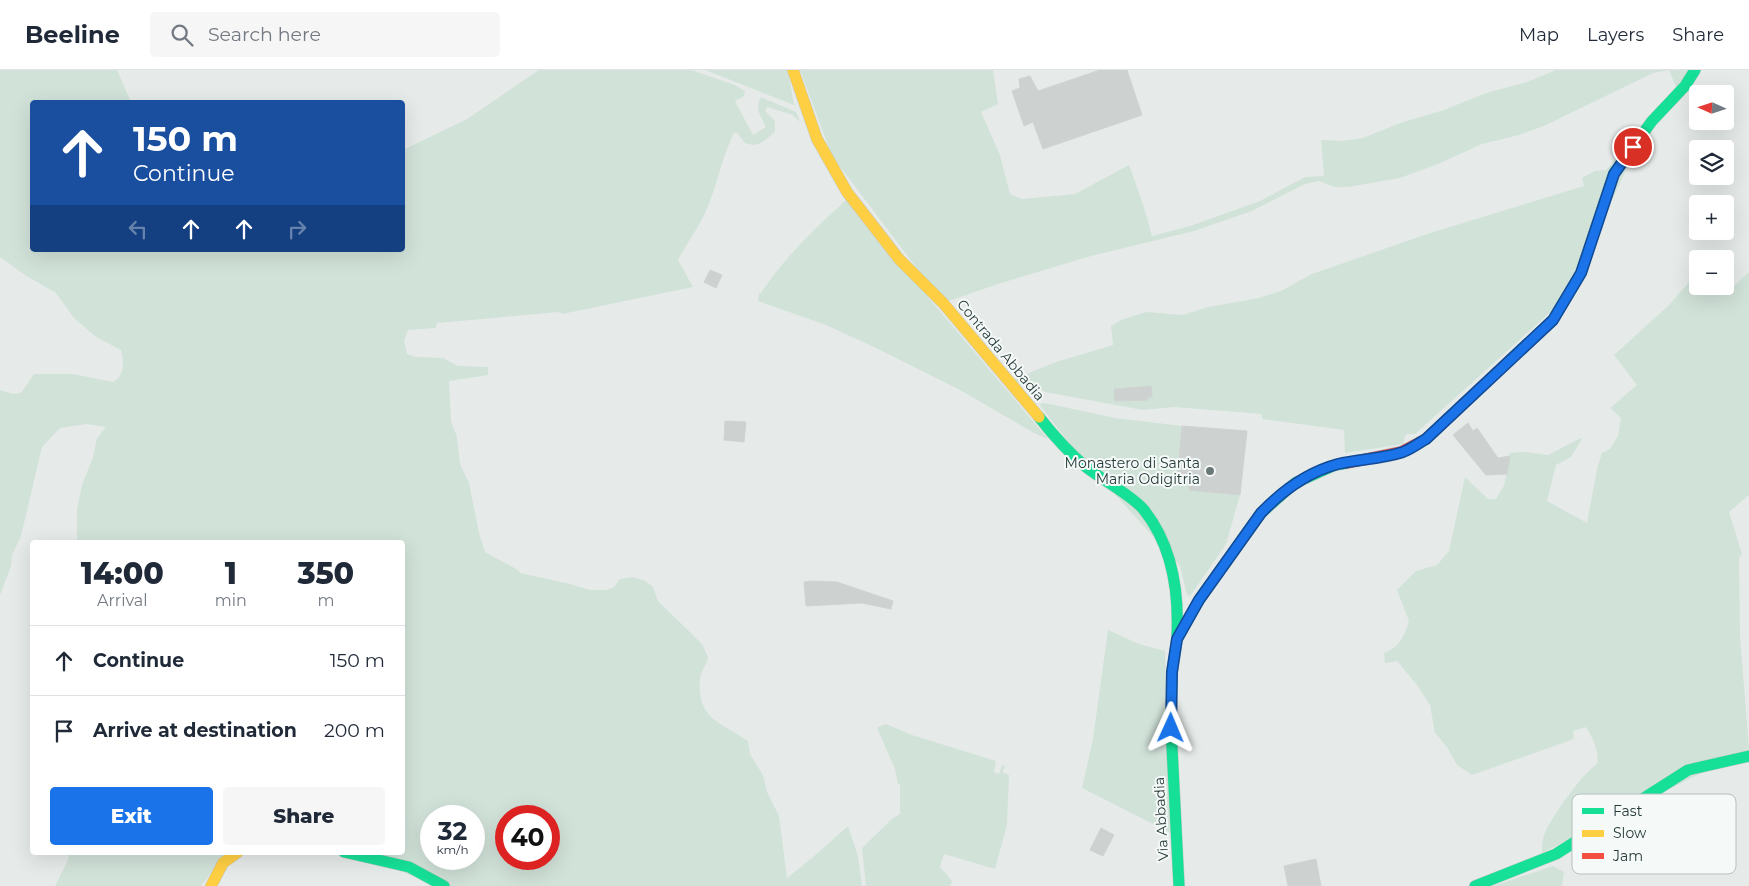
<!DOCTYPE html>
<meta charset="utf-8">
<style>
:root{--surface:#fff;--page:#f6f6f7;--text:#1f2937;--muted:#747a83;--line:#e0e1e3;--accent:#1a73e8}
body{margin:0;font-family:Montserrat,sans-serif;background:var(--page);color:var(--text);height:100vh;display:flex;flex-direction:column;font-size:19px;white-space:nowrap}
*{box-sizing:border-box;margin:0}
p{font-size:16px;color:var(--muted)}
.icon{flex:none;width:28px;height:28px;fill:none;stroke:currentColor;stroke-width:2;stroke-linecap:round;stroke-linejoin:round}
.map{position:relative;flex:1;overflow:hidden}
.sheet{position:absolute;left:30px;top:470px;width:375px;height:315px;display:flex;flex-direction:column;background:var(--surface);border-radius:5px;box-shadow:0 5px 20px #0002}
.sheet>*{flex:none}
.banner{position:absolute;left:30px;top:30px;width:375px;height:152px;border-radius:5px;box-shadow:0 5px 20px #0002;background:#1a4fa0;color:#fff;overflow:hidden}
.needle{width:32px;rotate:273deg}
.controls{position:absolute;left:1689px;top:15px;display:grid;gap:10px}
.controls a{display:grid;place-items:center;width:45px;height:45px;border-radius:5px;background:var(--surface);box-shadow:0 5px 20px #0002;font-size:25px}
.speed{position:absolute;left:420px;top:735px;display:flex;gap:10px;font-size:25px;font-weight:700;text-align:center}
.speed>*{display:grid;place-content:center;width:65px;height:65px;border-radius:50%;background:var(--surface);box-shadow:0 5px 20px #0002;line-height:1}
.speed small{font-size:12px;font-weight:400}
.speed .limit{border:8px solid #d22;background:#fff;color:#111}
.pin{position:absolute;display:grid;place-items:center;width:42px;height:42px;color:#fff;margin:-21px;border:2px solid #fff;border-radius:50%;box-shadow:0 1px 5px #0007}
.me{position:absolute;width:55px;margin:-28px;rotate:1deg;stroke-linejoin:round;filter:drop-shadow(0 0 4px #0008)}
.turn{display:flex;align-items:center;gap:18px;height:105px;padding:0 20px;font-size:22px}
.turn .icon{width:65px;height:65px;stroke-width:2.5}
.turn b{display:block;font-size:35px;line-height:42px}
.lanes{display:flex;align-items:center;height:48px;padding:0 20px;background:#0003;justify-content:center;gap:25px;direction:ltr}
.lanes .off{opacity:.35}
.eta{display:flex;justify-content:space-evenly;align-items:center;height:85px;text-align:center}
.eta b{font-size:30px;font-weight:800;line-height:35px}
.button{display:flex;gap:10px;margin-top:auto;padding:10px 20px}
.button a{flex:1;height:58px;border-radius:5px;background:var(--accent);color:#fff;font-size:20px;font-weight:800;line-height:58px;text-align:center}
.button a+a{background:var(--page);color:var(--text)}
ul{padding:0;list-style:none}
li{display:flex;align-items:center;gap:15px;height:70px;padding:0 20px;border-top:1px solid var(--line)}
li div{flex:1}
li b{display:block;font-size:19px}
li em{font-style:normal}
header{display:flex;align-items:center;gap:30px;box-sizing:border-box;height:70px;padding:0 25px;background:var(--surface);border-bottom:1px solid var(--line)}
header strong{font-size:24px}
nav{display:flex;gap:28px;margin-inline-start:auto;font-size:18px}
.search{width:350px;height:45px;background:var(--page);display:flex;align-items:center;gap:12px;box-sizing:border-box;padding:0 18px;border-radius:5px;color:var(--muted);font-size:19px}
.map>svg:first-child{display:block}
.green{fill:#d1e2d9;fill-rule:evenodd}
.building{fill:#cdd2d1;stroke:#cfd4d2}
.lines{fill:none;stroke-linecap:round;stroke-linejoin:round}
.fast-casing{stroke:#c3c9c7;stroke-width:12}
.slow-casing{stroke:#c3c9c7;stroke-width:12}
.jam-casing{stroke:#c3c9c7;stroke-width:12}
.fast{stroke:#16e098;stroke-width:11}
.slow{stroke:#ffcf43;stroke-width:11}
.jam{stroke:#f24e42;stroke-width:11}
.route-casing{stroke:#114b97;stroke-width:12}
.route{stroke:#1a73e8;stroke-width:9}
.poi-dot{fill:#697977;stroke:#f5f9f8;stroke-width:2}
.labels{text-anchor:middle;stroke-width:4;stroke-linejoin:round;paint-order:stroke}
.street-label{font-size:14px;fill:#263c3a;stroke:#f5f9f8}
.poi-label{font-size:14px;fill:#263c3a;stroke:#f5f9f8;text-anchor:end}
.key{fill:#f5f9f8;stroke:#b7c0bf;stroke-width:1}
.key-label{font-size:14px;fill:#263c3a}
</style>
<header>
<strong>Beeline</strong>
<div class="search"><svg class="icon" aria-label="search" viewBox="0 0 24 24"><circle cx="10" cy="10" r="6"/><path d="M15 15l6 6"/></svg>Search here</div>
<nav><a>Map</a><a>Layers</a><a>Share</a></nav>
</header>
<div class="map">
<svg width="1749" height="816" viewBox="0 0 1749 816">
<rect width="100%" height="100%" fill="#e6ebe9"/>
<g class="green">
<path d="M0,0h117l14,32h-99v148h370l1,-100 64,-31 72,-49h152l44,15 10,6 -1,5 -9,5 18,34 13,-8c-5,-11 -12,-18 -5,-30l35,15 4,10 -7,-7 -26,-8 -2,4 10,10v11c-11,9 -16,16 -30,11l-8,-10h-3c-13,26 -17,54 -29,80 -7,16 -19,31 -27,47l15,27 -131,27 -3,-2 -122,11 -1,5 -28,2 -4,11 3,13 9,3 27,1 15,8 30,1v8l-39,6 2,40 6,16 3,27 9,19 10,50 6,19 33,18 2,3 50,11 20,6h17l7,-3 6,-8 13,-2 12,4 8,6 5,14 44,43 6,13c-1,8 -7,13 -8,22 -3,41 21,43 48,62l2,13 13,21 4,17 12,24 8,62 25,-20 36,-32 10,30 4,30h-423l-85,-33 48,-1v-310h-325v-32l5,-25 11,-28 4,-19 9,-11 -19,-3 -27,4 -18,19 -21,89 -9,19 -1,11 -11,29v-205l13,4 8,-1 13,-19h39l40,8c12,-7 11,-19 8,-32l-25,-13 -22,-19 -18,-25 -31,-18 -25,-18zM431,746h43v43h-43zM506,746h43v43h-43z"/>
<path d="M705,0h83l6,35z"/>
<path d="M800,0h193l5,34 -17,8 19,43 10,39 12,5 53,-5 54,-29 14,39 9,32 38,-10 70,-25 45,-24 19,-1 -3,-36 21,1 21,-3 37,-15 44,-13 42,-17 41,-11 29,-12h140l-51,60 -79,168 -151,136h-9l-3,10 -58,9 -1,-23 -82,-11v-5l-88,-7 -31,3 -98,-18 -9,-7 -5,3v3l-19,-11 44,-18 57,-17 -2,-19 10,-6 25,-8 37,3 25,-8 51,-9 22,-7 31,-17 118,-41 154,-47 -2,-8 13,-7 11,-1 70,-83 -7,-17 -16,3 -107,52 -27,10 -37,9 -44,20 -38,14 -52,9h-14l-15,-6 -14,3 -53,27 -58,20 -103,25 -93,28 -55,19 -111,-147z"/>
<path d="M846,130l202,239 -14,-6 -74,-43 -86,-43 -48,-22 -68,-24 1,-8h2c23,-35 54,-65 85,-93z"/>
<path d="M1749,202v223l-20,17 13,42 -3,4 1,79 9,112 -207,104c0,-7 0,-14 3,-20 7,-17 37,-59 52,-69 3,-12 -5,-27 -11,-37l-13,4 1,8 -102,36 -15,-10 -10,-18 -12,-14 -5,-28 -13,-20 -20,-24 -12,2 -1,-10c16,-6 20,-17 25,-32l-12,-31 19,-19 21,-6 12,-14 16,-74 23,22h8l8,-13 6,-33 15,-1 23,3 35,-18 -12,20 -15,8 -9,36 40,22 10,-54 5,-16 8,-4 8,-13 3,-18 -11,-10 27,-23 -23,-30 55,-50 28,-32 1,13h27v-5l8,6z"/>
<path d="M1045,333l70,15 67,8 -5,56h12v8l51,5 -14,49 -36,52 -3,-1 -7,-29 -108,-119 -33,-43z"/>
<path d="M1108,560l31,14 26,7 6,182 -89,-45 11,-49z"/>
<path d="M886,654l26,11 84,26 -2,11 5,2 3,-9 3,1 -3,6 7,3 -2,50 -12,44 -51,-15 -4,13 12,14 -2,5h-84l-4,-38 31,-30 7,-4v-30h-2l-3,-15 -17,-39v-3z"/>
<path d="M69,783h156l-24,33h-146l13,-26z"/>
<path d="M1553,796l11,6 -2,14h-69z"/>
</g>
<g class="building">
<path d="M1100,0h27l15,45 -99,34 -10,-27 -9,4 -12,-35 8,-3 -1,-9 11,-3 8,15z"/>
<path d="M710,200l12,5 -6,13 -12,-6z"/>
<path d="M1151,316l1,11 -5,1 1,2 -33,1 -1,-12z"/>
<path d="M725,351l21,1 -2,20 -20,-2z"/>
<path d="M1468,353l5,8 4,-3 21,30 12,-2 -3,18 -21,1 -33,-40z"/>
<path d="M1182,356l65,5 -7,64 -51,-5v-8h-12z"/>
<path d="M811,511l26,1 56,19 -2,8 -29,-6 -56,3 -2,-24z"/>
<path d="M1101,758l13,7 -11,21 -13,-6z"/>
<path d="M1316,789l5,27h-33l-4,-20z"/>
</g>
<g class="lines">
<defs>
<g id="fast">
<path d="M1511,289l42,-39 28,-47 33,-100 38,-52 33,-35 10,-16"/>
<path d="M1039,347c14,18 29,35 47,50 15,12 47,29 58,43 28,35 35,82 33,126"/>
<path d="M344,782l65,15 35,19"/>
<path d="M1179,816l-8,-158 1,-56 5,-33 22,-39 62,-87 34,-30 40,-18 12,-2"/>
<path d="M1475,816l81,-32 132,-84 61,-14"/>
</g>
<g id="slow">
<path d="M793,0l24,69 30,53 52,67 44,44 96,114"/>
<path d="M211,816l12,-23 15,-11"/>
</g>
<path id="jam" d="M1347,393l54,-11 25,-13 85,-80"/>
</defs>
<use href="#fast" class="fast-casing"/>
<use href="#slow" class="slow-casing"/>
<use href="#jam" class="jam-casing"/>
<use href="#fast" class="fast"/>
<use href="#slow" class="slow"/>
<use href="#jam" class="jam"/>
</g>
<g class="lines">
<defs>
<path id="route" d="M1171,658l1,-56 5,-33 22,-39 62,-87c22,-23 47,-41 77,-49 21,-5 44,-5 65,-12 8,-3 16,-9 23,-13l127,-119 28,-47 33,-99 19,-27"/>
</defs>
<use href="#route" class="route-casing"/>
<use href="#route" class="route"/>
</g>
<circle class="poi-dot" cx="1210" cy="401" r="5"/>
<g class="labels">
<g class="street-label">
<text transform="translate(1001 280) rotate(50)" y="5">Contrada Abbadia</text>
<text transform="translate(1161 749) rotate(-93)" y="5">Via Abbadia</text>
</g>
<g class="poi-label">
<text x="1200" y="398">Monastero di Santa<tspan x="1200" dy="16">Maria Odigitria</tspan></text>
</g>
</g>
<rect x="1572" y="724" width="164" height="80" rx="8" class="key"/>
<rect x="1582" y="738" width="22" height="6" fill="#16e098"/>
<rect x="1582" y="760" width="22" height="7" fill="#ffcf43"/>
<rect x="1582" y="783" width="22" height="6" fill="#f24e42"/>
<g class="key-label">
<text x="1613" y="746">Fast</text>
<text x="1613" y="768">Slow</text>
<text x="1613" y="791">Jam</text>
</g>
</svg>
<div class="controls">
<a><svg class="needle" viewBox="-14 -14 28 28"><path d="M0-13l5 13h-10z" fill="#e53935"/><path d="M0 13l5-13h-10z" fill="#747a83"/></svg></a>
<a><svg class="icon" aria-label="layers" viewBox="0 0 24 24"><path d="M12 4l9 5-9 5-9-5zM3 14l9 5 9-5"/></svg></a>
<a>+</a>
<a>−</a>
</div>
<div class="speed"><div>32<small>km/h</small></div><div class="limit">40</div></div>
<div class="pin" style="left:1633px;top:77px;background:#d93025"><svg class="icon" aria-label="arrive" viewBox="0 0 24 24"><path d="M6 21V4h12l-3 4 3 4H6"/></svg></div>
<svg class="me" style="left:1171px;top:658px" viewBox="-20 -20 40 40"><path d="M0-17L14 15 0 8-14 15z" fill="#1a73e8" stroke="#fff" stroke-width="4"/></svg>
<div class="banner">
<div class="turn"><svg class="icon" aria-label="ahead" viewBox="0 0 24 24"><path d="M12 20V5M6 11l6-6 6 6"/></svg><div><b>150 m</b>Continue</div></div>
<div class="lanes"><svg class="icon off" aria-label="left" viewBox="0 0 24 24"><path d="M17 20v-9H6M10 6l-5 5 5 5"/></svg><svg class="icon" aria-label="ahead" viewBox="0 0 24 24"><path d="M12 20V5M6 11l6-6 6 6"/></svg><svg class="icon" aria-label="ahead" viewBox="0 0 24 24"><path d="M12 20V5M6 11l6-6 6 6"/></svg><svg class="icon off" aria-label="right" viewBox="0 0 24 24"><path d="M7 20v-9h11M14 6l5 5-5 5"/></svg></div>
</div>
<section class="sheet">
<div class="eta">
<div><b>14:00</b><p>Arrival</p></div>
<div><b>1</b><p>min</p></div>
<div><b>350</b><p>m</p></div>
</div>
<ul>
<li><svg class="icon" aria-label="ahead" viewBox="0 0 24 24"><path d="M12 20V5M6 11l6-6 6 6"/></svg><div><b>Continue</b></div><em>150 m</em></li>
<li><svg class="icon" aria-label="arrive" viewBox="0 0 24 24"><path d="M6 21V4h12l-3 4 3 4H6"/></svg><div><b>Arrive at destination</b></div><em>200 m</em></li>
</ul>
<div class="button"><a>Exit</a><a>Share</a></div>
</section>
</div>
